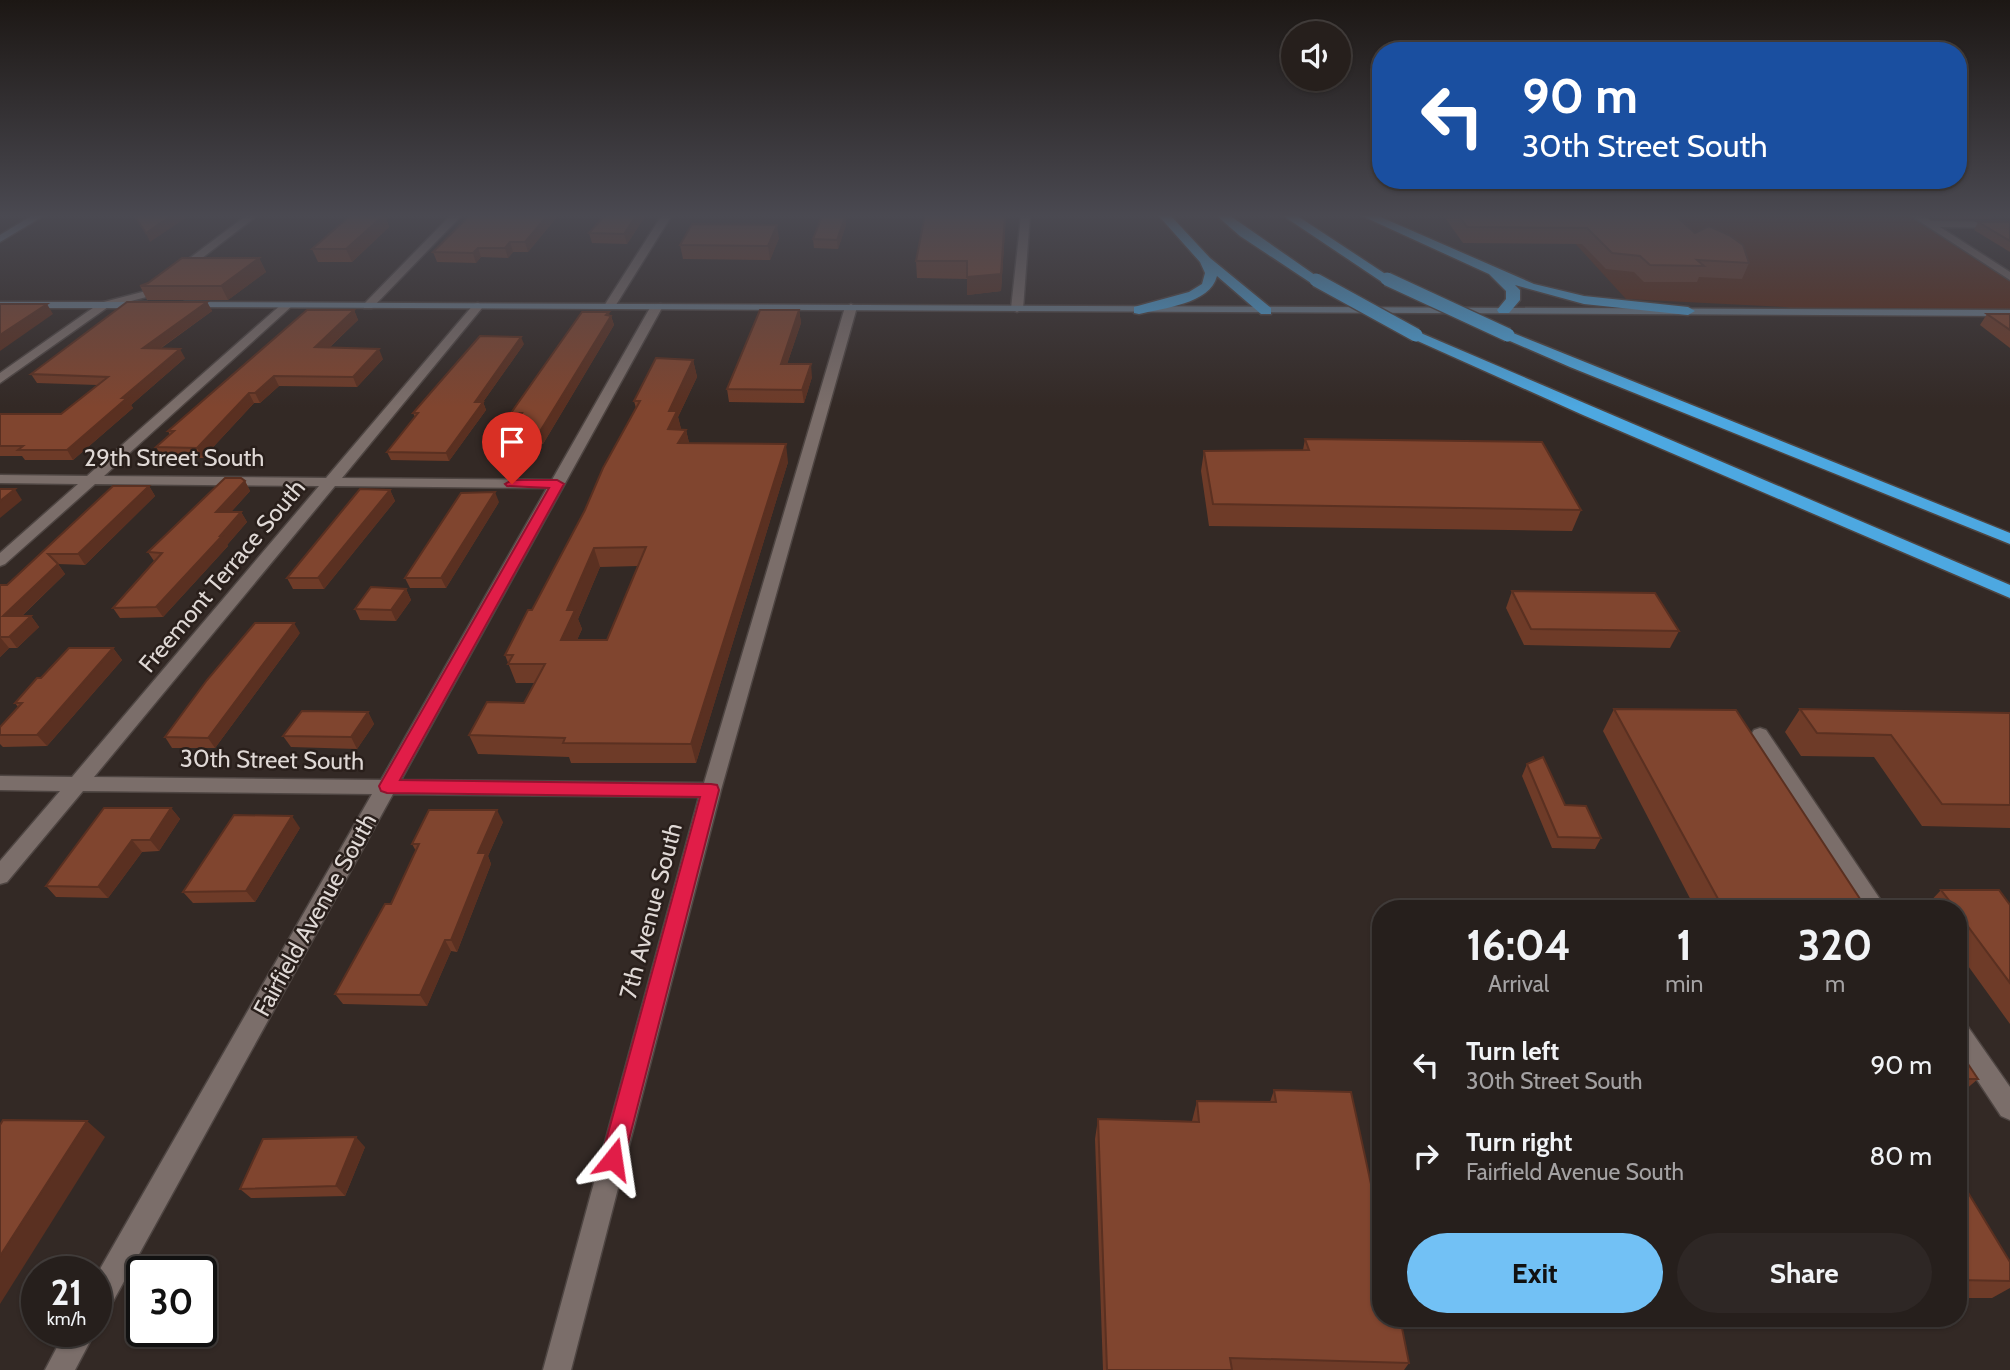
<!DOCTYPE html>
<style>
:root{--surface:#261f1c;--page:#2e2725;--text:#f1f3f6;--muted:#a4a2a3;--line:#423d3b;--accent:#72c1f5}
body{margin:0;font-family:Cabin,sans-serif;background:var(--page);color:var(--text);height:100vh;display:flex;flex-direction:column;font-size:26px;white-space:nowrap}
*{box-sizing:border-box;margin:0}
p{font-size:23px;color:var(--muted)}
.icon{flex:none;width:38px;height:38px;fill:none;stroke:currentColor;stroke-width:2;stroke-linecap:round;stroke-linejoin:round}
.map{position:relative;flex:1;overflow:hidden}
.details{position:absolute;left:1372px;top:900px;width:595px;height:427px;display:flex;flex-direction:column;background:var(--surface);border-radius:28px;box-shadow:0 2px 5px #0004,0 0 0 2px var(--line)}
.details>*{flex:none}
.guide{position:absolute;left:1372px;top:42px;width:595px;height:147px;border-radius:28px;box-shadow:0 2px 5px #0004,0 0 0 2px var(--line);background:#1a4fa0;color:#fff;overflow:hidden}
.fabs{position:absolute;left:1281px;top:21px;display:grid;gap:14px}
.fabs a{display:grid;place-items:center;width:70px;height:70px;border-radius:50%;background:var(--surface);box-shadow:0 2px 5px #0004,0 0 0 2px var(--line);font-size:35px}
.speed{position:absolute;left:21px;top:1256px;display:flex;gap:14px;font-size:35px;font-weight:700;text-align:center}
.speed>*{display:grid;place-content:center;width:91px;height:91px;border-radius:50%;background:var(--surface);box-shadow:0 2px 5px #0004,0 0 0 2px var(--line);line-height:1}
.speed small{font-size:18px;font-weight:400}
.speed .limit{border:4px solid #111;border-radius:10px;background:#fff;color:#111}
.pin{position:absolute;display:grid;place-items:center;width:60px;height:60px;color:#fff;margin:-72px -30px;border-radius:50% 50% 50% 0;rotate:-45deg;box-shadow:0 0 7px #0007}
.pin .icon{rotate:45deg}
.me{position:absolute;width:77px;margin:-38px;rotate:15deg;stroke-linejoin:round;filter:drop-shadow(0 0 5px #0008)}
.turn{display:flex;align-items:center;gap:24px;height:147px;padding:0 35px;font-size:32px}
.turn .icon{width:91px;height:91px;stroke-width:2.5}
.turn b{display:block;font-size:49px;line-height:60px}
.eta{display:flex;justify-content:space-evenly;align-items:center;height:119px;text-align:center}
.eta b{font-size:42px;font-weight:700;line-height:49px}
.primary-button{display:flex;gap:14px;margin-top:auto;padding:14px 35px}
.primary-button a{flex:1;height:80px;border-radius:42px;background:var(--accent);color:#111;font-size:28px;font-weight:700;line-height:80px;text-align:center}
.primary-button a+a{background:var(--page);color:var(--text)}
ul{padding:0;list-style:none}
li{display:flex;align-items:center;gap:21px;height:91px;padding:0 35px}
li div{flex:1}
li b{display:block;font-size:26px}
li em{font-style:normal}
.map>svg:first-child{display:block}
.green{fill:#5d2813}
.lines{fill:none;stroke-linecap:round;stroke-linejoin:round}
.street-casing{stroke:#4e4542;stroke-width:3}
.secondary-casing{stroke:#4e4542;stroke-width:3}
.highway-casing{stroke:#4e4542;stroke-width:3}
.street{fill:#7b6e6a;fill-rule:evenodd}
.secondary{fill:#6d7f8e;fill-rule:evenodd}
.highway{fill:#4da8e1;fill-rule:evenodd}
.highway-bridge-casing{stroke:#4e4542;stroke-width:16;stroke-linecap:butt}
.highway-bridge{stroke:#4da8e1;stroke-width:13}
.wall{fill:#6e3b28;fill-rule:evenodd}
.shaded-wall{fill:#5a3021}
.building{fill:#80452f;stroke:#5a3021;stroke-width:2;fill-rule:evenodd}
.route{fill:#e11d48;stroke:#92132f;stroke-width:2}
.labels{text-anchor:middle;stroke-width:5;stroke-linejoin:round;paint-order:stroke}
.street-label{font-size:24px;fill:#dfd8d5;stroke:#291f1b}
</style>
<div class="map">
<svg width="2010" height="1370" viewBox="0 0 2010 1370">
<rect width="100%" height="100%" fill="#332925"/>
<path class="green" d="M1549,215h366l95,62v36h-191l-35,-6 -158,-8z"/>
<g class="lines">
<defs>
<g id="street">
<path d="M247,215h11l-104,80 -46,12 -108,76v-10l100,-70 46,-12z"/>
<path d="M451,215h11l-90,93h-8v-4z"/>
<path d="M662,215h10l-58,93h-8l-2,-2z"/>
<path d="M1030,215l-7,94 -6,3 -6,-3 10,-93z"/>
<path d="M1910,215h12l9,6 79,1v6l-70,-1 70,45v8z"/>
<path d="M283,303l10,2 -189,171 222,2 148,-174 4,-1 6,3 -2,2 -140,170 210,2 99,-174 10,-2 2,2 -262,474 303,3 141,-476 6,-3 6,3 -136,483 -150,580h-28l156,-573 -306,-3 -287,520 -10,4v-42l276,-482 -289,-3 -76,91 -7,2v-23l60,-70 -60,-1v-14l72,1 247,-291 -224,-2 -90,80 -5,2v-13l78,-69 -78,-1v-8l87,1zM335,486l212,2 -166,292 -287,-3z"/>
<path d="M1760,728l6,2 120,178h-21l-111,-168 -3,-5 3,-5z"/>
<path d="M1958,1021l8,3 44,63v33l-9,-4 -43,-65z"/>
<path d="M65,1332h30l-20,38h-30z"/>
</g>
<g id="secondary">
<path d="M33,215h12l-45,27v-7z"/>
<path d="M0,302h147l6,3 -6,3h-147z"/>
<path d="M185,302l1825,8v6l-1829,-9v-4z"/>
</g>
<g id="highway">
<path d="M1158,215h12l40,43 61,50v6h-10l-44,-38c-7,28 -54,32 -78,38l-5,-1v-6l55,-15 13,-8 3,-11 -5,-11z"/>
<path d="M1216,215h13l93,65 -6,4 -5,-1 -71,-47z"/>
<path d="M1282,215h14l97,64 -6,4 -5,-1z"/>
<path d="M1360,215h16l158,69 50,12 104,11 7,4 -7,4 -104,-11 -69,-19 5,5v10l-11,13h-10l-2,-3 9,-11v-8l-17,-17z"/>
<path d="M1416,331l594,254v13l-427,-183 -172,-77 -2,-3z"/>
<path d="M1508,331l502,202v11l-440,-177 -67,-29 -2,-3z"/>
</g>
</defs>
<use href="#street" class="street-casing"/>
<use href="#secondary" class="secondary-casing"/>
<use href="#highway" class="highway-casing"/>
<use href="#street" class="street"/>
<use href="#secondary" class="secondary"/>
<use href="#highway" class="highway"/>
<defs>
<g id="highway-bridge">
<path d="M1387,279l121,56"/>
<path d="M1316,280l100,55"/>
</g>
</defs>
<use href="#highway-bridge" class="highway-bridge-casing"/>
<use href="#highway-bridge" class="highway-bridge"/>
</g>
<g class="wall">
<path d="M351,215h34l4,12 -37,35h-34l-6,-13z"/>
<path d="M470,215h92l-6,3 -28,34h-15l-5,6 -27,-1 -5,6 -39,-1 -4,-10z"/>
<path d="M646,215l-19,29 -35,-1 -3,-10z"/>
<path d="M925,215h81l-5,76 -34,4v-16l-50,-1 -1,-17z"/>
<path d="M1443,215h232l20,18 54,30 -7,16 -43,-2 -2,5h-53l-10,-10 -28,-3 -24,-25 -119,-1z"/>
<path d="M1936,215h58l-3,4h-50z"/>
<path d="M845,217l1,8 -8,24 -24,-1 -1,-9z"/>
<path d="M1978,222h32v30l-36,-22z"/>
<path d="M779,238l-9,22 -87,-1 -3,-14z"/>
<path d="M259,258l7,14 -38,28h-81l-7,-14z"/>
<path d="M207,302l5,9 -52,38 25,9 -54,47 2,3 -60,52h-48l-3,-4h-22v-42h61l36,-29 -60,-2 -6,-9z"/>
<path d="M354,310l4,10 -29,28 54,11 -26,28 -78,-1 -19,17h-6l-51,55h-40l-7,-11 14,-12 -2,-4z"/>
<path d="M799,310l2,13 -14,41 25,13 -8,26 -75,-1 -2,-13z"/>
<path d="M609,312v4h2l3,9 -71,119 -31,-1 -3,-10 6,-10 -4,-10z"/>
<path d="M1987,314h23v34l-30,-23z"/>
<path d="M524,344l-41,58 3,8 -37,51 -58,-1 -4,-8 28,-35 -2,-4z"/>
<path d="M693,360l4,17 -19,40 3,12 5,1 3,13 99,19 -92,301h-125l-2,-6 -91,-3 -9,-19 55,-32 11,-20h-19l-11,-28 27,-45 53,-100 51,-102 -2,-7zM638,566l-31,74h-30l5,-11 -4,-10 22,-52z"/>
<path d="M1305,439l276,71 -9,21 -363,-5 -8,-55 3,-20 99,-1z"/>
<path d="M245,481l5,10 -19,21h10l6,10 -20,23 1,1 -65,71 -43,1 -7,-10 41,-47 -6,-9z"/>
<path d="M113,486h36l6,10 -70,69 -27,-1 7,10 -43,42h9l8,11 -22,21h-8l-9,9v-72h7z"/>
<path d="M390,490l5,11 -71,88h-31l-6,-11z"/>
<path d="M499,502l-53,86h-36l-5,-10z"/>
<path d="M406,589l5,11 -15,21 -36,-1 -5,-11z"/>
<path d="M1512,591l167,40 -9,17 -146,-3 -18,-37z"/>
<path d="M300,633l-85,115h-43l-7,-11z"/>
<path d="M113,648l9,12 -75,86 -44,1 -3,-3v-17l18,-20 -3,-4 26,-25z"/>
<path d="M1614,709l252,199h-171l-92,-177z"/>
<path d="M1800,709l210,4v115l-88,-2 -48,-69 -73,-1 -16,-24z"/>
<path d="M368,712l6,12 -17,25 -66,-2 -8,-11z"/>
<path d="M1527,764l38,41 36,33 -6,11 -43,-1 -30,-72z"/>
<path d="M171,808l9,11 -21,32 -17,1 -34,46 -52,-1 -10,-11z"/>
<path d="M503,822l-15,34 3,8 -34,88 -6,-1 -24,55 -84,-2 -8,-10 56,-90 25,-53 -4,-7z"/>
<path d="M300,828l-45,74 -62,1 -10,-11z"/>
<path d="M1941,890l69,15v119l-52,-72v-44h-32l-1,-1z"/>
<path d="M1958,1049l20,30 -20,17z"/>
<path d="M1274,1090l135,273 -5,7h-301l-8,-231 3,-20 94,2 5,-20 73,1z"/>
<path d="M365,1147l-20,49 -94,2 -11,-9z"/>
<path d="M1958,1176l52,86v26l-18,10h-34z"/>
</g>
<g class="shaded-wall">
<path d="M172,215h18l-40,27 -4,-9z"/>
<path d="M384,215h1l4,12 -37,35 -6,-13z"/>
<path d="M548,215h14l-6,3 -28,34 -3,-10z"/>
<path d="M637,215h9l-19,29 -3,-10z"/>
<path d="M1005,215h1l-5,76 -34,4v-18z"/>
<path d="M845,217l1,8 -8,24 -1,-9z"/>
<path d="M777,225l2,13 -9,22 -2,-14z"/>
<path d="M510,242l3,10 -5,6 -3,-10z"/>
<path d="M478,248l3,9 -5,6 -3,-10z"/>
<path d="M259,258l7,14 -38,28 -7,-14z"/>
<path d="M207,302l5,9 -64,46 -5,-9z"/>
<path d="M47,304l6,10 -53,37v-16z"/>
<path d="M354,310l4,10 -39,37 -4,-10z"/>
<path d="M799,310l2,13 -18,53 -2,-12z"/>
<path d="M609,312l1,6 1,-2 3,9 -71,119 -4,-11z"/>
<path d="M521,337l3,7 -41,58 3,8 -37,51 -3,-8 29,-51z"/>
<path d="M180,349l5,9 -54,47 2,3 -60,52 -6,-10 55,-52z"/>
<path d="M379,349l4,10 -26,28 -4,-10z"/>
<path d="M693,360l4,17 -19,40 3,12h-13l1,-18z"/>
<path d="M811,364l1,13 -8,26 -2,-13z"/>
<path d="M274,376l5,10 -19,17 -5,-10z"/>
<path d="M249,393l5,10 -51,55 -6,-10z"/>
<path d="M686,430l4,17 -12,-4z"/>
<path d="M786,444l2,18 -92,301 -5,-19z"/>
<path d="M245,481l5,10 -28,31 -6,-10z"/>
<path d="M149,486l6,10 -70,69 -7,-11z"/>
<path d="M15,489l7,11 -22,18v-17z"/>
<path d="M390,490l5,11 -71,88 -6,-11z"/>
<path d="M495,492l4,10 -53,86 -5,-10z"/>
<path d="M241,512l6,10 -20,23 1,1 -65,71 -7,-10z"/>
<path d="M594,548l6,19 -22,52 4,10 -14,31 -7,-20 6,-30z"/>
<path d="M58,564l7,10 -54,52 -8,-10z"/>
<path d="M406,589l5,11 -15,21 -5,-11z"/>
<path d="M31,616l8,11 -22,21 -8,-11z"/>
<path d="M294,623l6,10 -85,115 -7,-10z"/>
<path d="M0,637l9,11 -9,9z"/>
<path d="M113,648l9,12 -75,86 -10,-11z"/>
<path d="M368,712l6,12 -17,25 -6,-12z"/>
<path d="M171,808l9,11 -21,32 -9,-11z"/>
<path d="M497,810l6,12 -15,34 3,8 -34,88 -6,-12 27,-87z"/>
<path d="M292,816l8,12 -45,74 -9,-11z"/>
<path d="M132,840l10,12 -34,46 -10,-11z"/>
<path d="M445,940l6,11 -24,55 -7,-11z"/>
<path d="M87,1121l18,16 -105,167v-48z"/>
<path d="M356,1137l9,10 -20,49 -9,-10z"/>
</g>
<g class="building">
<path d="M134,215h38l-26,18z"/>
<path d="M351,215h33l-38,34h-34z"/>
<path d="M470,215h78l-23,27h-15l-5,6h-27l-5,5 -40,-1z"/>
<path d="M605,215h32l-13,19 -35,-1z"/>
<path d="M925,215h80l-4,59 -34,3v-16h-51z"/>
<path d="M1458,215h217l20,18 14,-7 20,9 14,10 6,18 -52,-3 7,6 -54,-1 -10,-9 -28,-3 -25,-25 -120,-1z"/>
<path d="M822,216l23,1 -8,23 -24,-1z"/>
<path d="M1978,222h32v19z"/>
<path d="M692,224l85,1 -9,21 -88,-1z"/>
<path d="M182,258h77l-38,28h-81l8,-3z"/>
<path d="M127,302h80l-64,46 37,1 -58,49h5l-60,52h-49l5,-4h-23v-32h61l47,-37 -77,-3z"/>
<path d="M0,304h47l-47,31z"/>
<path d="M307,310h47l-39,37 64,2 -26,28 -79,-1 -19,17h-6l-52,55 -41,-1 18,-16h-6z"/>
<path d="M760,310h39l-18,54h30l-9,26 -75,-1z"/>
<path d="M582,312h27l-3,3 5,1 -72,117h-30l13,-20h-11z"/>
<path d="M1987,314h23v16z"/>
<path d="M480,336l41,1 -46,65h8l-37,51 -59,-1 31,-39h-5z"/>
<path d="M656,358l37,2 -24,51h8l-9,18 18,1 -8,13 108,1 -95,300 -128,-1 2,-5 -96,-3 18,-33 37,1 21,-39h-37l5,-9h-8l23,-45h4l53,-100 18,-42 37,-67h-6zM646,547l-39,93h-46l14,-30h-8l27,-62z"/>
<path d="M1305,439l237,3 39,68 -368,-6 -9,-53 105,-1z"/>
<path d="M225,478h16l4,3 -29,31h25l-21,24h2l-66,71 -43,1 49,-55 -14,-1z"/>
<path d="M113,486h36l-71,68h-30l10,10 -55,52h28l-22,21h-9v-52h7z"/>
<path d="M0,489h15l-15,12z"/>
<path d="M360,489l30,1 -72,88h-31z"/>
<path d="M495,492l-54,86h-36l56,-85z"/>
<path d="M371,587l35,2 -15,21 -36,-1z"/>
<path d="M1512,591l143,2 24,38 -148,-2z"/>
<path d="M255,623h39l-86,115 -43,-1 42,-57z"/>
<path d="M69,648h44l-76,87h-37v-8l22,-24h-7l22,-25h4z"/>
<path d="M1614,709l122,1 130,198h-143z"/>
<path d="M1800,709l210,4v92l-68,-1 -51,-69 -74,-2z"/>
<path d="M302,711l66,1 -17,25 -68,-1z"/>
<path d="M1543,757l22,48 21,1 15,32 -43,-1 -31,-73z"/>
<path d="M104,808h67l-21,32h-18l-34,47 -52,-1z"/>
<path d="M429,810h68l-19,43h8l-35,87h-6l-25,55 -85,-1 50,-90h6l28,-60h-7z"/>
<path d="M234,815l58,1 -46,75 -63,1z"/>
<path d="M1941,890h58l11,15v78l-52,-70v-5h-3z"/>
<path d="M1958,1049l20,30h-20z"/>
<path d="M1274,1090l77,2 30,138v88h19l9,45 -179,-5 2,12h-125l-9,-251 101,3 -2,-21 79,1z"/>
<path d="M3,1120l84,1 -87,135v-131z"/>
<path d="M356,1137l-20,49 -96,3 23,-50z"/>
<path d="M1958,1176l52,86v19l-52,-1z"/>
</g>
<linearGradient id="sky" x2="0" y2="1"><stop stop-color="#1c1714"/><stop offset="0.53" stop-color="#4a4951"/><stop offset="1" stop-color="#4a4951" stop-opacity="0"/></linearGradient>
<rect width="2010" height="407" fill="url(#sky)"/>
<path class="route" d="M512,480h45l7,4 -164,296 311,4 6,1 2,5 -95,369 -3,8 -8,4 -8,-4 -4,-8 99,-362 -313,-4 -6,-2 -2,-5 170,-298 -42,-2 -2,-2z"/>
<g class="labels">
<g class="street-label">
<text x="174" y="466">29th Street South</text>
<text transform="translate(222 576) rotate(-50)" y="8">Freemont Terrace South</text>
<text transform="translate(272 760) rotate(1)" y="8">30th Street South</text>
<text transform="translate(651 911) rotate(-75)" y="8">7th Avenue South</text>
<text transform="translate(315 915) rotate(-61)" y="8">Fairfield Avenue South</text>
</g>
</g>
</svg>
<div class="fabs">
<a><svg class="icon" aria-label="sound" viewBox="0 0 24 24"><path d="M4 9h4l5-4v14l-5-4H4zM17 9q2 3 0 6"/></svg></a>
</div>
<div class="speed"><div>21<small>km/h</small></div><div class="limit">30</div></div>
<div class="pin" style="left:512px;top:484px;background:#d93025"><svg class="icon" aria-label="arrive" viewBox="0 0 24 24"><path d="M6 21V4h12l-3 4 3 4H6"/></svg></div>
<svg class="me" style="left:613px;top:1159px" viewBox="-20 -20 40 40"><path d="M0-17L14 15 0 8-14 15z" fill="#e11d48" stroke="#fff" stroke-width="4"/></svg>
<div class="guide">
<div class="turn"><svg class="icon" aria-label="left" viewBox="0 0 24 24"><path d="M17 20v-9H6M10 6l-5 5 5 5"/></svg><div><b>90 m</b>30th Street South</div></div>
</div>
<section class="details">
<div class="eta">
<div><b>16:04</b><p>Arrival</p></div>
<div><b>1</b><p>min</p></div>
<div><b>320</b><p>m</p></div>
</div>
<ul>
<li><svg class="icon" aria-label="left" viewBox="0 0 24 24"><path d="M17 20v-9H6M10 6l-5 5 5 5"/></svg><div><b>Turn left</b><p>30th Street South</p></div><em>90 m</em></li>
<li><svg class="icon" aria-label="right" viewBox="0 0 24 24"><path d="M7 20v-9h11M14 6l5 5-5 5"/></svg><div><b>Turn right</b><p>Fairfield Avenue South</p></div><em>80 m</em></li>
</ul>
<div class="primary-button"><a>Exit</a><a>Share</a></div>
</section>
</div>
